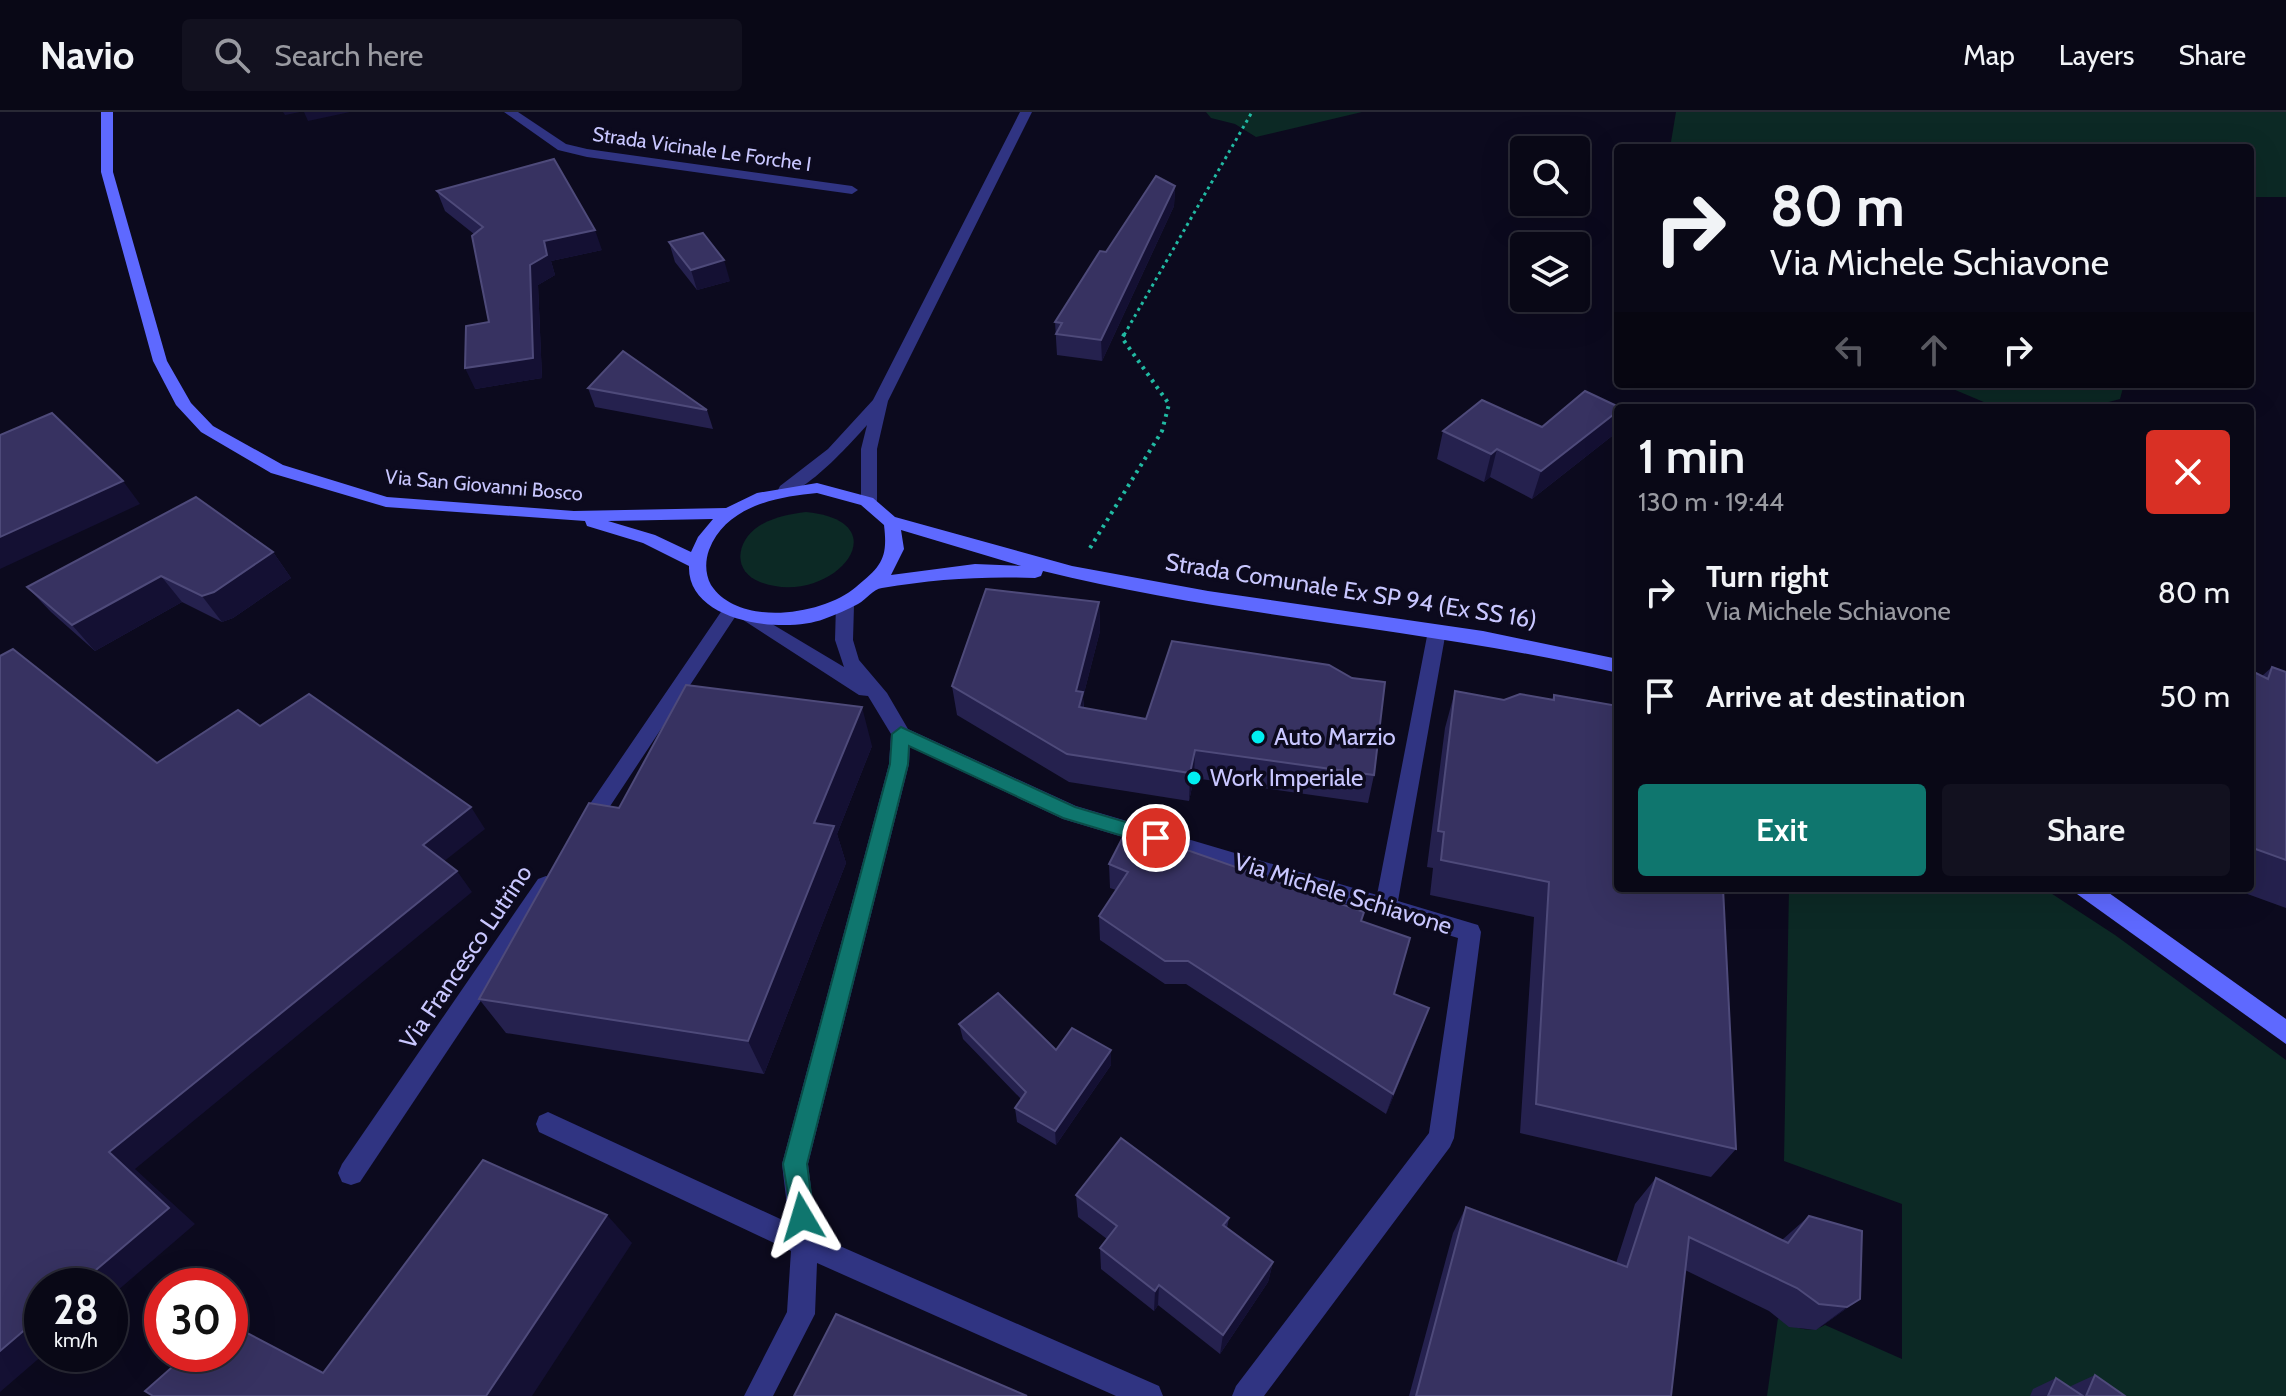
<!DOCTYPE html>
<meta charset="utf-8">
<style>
:root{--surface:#090816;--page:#12111f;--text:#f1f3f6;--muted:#999aa1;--line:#292935;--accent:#0f766e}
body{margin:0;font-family:Cabin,sans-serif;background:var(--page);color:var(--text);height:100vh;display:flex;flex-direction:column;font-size:30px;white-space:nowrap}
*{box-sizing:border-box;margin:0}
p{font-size:26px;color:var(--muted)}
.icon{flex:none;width:44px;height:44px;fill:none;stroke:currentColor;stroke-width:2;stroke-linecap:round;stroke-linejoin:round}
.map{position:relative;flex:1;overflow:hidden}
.details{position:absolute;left:1614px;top:292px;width:640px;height:488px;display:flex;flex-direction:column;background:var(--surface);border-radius:8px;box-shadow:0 8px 32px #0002,0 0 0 2px var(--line)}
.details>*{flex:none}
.banner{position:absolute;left:1614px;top:32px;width:640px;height:244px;border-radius:8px;box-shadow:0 8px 32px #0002,0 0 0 2px var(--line);background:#090816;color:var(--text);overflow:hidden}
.fabs{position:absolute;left:1510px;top:24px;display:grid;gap:16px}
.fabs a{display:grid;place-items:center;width:80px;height:80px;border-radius:8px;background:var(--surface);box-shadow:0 8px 32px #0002,0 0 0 2px var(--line);font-size:40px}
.speed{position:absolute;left:24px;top:1156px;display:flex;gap:16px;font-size:40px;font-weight:700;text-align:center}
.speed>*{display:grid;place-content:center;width:104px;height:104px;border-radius:50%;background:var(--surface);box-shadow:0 8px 32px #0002,0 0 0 2px var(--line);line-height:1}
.speed small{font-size:20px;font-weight:400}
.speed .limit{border:12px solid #d22;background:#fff;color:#111}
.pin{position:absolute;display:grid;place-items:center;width:68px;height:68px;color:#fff;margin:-34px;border:4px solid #fff;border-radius:50%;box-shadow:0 2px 8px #0007}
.me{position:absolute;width:88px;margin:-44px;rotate:353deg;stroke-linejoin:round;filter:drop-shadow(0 0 6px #0008)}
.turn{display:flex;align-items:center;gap:28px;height:168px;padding:0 24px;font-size:36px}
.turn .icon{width:104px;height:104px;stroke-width:2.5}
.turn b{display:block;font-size:56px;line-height:68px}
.lanes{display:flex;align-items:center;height:76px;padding:0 24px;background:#0003;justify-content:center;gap:40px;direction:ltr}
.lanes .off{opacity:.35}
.round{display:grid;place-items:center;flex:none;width:84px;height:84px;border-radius:8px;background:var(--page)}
.summary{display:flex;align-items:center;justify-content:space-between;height:136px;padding:0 24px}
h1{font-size:48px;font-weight:600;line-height:60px}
.cta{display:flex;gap:16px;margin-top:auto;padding:16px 24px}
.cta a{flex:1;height:92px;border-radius:8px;background:var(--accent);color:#fff;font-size:32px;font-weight:600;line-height:92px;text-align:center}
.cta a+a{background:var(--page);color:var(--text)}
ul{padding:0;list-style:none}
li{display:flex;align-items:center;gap:24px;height:104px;padding:0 24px}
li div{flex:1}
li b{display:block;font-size:30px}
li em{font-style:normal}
header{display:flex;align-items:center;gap:48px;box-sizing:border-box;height:112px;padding:0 40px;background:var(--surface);border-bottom:2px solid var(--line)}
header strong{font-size:38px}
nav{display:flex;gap:44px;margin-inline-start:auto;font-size:28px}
.search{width:560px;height:72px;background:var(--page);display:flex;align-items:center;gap:20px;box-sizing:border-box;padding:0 28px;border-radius:8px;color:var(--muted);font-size:30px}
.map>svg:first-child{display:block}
.green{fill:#0c2925}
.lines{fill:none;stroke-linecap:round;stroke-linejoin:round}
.path-far1{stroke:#21baa3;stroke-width:3;stroke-dasharray:3 4;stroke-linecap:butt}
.path{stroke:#21baa3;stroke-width:4;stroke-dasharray:3 5;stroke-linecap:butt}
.service{fill:#303482;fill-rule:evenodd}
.minor{fill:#303482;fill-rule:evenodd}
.tertiary{fill:#303482;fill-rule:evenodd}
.secondary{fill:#5e69ff;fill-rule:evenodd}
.wall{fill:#25214e}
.shaded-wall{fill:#141033}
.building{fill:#373261;stroke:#4e4a7a;stroke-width:2}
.route{fill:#0f766e;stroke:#0a4d48;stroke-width:2}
.poi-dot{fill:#00f0f2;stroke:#0c0a1e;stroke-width:3}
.labels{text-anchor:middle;stroke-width:7;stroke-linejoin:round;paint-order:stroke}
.far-street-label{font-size:20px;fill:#c9c7ff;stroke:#0c0a1e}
.street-label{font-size:24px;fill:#c9c7ff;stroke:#0c0a1e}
.poi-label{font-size:24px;fill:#c9c7ff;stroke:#0c0a1e;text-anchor:start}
</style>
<header>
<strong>Navio</strong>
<div class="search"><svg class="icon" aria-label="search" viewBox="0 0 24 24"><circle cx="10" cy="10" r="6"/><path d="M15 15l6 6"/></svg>Search here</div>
<nav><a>Map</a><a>Layers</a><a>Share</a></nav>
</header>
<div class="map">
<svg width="2286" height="1284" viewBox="0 0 2286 1284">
<rect width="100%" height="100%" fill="#0c0a1e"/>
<g class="green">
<path d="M1206,0h156l-106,25 -21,-13 -24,-6z"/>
<path d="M1676,0h610v85h-36v-49h-572l-7,-6z"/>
<path d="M1941,272h183l-4,15 -34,9h-88z"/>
<path d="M806,400c99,10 24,97 -46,70 -28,-11 -24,-41 -1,-56 15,-9 30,-12 47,-14z"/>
<path d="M1789,776h254l72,47 171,125v336h-519l11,-78c14,10 32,16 47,7l77,34v-155l-118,-43z"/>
</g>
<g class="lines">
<path class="path-far1" d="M1124,223l128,-223"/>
<path class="path" d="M1090,436l72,-117 7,-27 -47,-66 3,-5"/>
<path class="service" d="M504,0h14l48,32 21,5 265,37 6,4 -6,4 -265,-37 -29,-7z"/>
<g class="minor">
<path d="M845,487l9,6 -1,35 6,20 28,33 21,36 168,77 301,89 51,-264 9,-6 9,6 -48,270 80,24 3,7 -27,206 -4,9 -186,249h-32l4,-10 193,-253 29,-195 -395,-119 -153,-72 -1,17 -101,400 9,72 342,150 4,10h-47l-299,-133 -2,51 -42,82h-29l43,-84 4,-61 -252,-119 -3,-8 3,-8 9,-4 241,111 -7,-59 107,-400 2,-30 -23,-38 -9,-1 -122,-79 9,-6 6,2 92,55 -9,-27 1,-35z"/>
<path d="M731,492l9,6 -3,4 -144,218 -7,2 -7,-2 -3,-6 3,-6 146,-214z"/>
<path d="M546,764l8,3 3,6 -3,6 -194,291 -9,3 -9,-3 -4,-9 4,-9 196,-285z"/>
</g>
<path class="tertiary" d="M1020,0h12l-144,289 -11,48v52l-8,5 -8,-5v-52l6,-24c-15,17 -65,73 -87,69l-2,-4 2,-4 48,-37 45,-49z"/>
<g class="secondary">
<path d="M101,0h12v60l54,189 24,42 22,23 70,39 104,32 187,14 152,-3 31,-15 60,-10 56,15 22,19 177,49 136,25 275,40 135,28v14c-190,-45 -386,-55 -575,-102l-2,5 -6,2c-52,-2 -101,1 -153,10 -9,1 -15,11 -24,16 -11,6 -23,11 -34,15 -39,15 -137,4 -135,-53l-46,-23 -56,-17 -2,-5 -199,-14 -115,-34 -70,-41 -25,-27 -23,-44 -52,-189zM817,381l44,12 23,20c4,33 -2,41 -28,62 -33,28 -117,41 -145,-2 -6,-11 -6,-24 -2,-35 17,-44 67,-53 108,-57zM713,407l-15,18 -7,15 -36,-17 -47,-14zM901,418l120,36 -46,-2 -84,11 13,-26z"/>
<path d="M2074,776h28l184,131v25l-209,-150z"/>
</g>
</g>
<g class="wall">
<path d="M1175,74l-1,20 -72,155 -45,-6 -2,-33 51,-70z"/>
<path d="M437,79l165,59 -51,11 4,14 -17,10 4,93 -67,11 14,-67 -15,-88 -29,-23z"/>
<path d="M669,130l61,39 -33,9 -22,-28z"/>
<path d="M588,276l119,22 6,19 -118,-22z"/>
<path d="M1542,315l70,9 -80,63 -42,-22 -6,5 -47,-23 6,-28z"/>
<path d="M273,440l18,26 -58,40 -11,4 -40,-20 -87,49 -44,-39 -24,-25z"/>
<path d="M1099,490l1,29 -17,66 1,11 290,67 -6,28 -174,-25 -5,23 -120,-19 -112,-67 -5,-29z"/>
<path d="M2272,555l14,5v236l-55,-20h19v-218l12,6z"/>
<path d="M1455,579l49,9 48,-1 2,-4 182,454 -25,28 -191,-44 14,-216 -104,-22 3,-27 -6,-1 18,-139z"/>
<path d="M872,634l-35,88 9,29 -82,211 -258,-41 -27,-34 140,-191z"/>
<path d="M1109,752l252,57 33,73 27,36 -35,84 -200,-130h-21l-65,-44 -1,-24 17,-26 -6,-2z"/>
<path d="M959,912l97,26h55v15l-55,80 -39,-23 -2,-14 6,-9 -58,-60z"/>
<path d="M1656,1066l126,62 27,-24 51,83 -44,31 -27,-3 -20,-16 -84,-41 -14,126h-262l44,-163 13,-26 150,56 19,-59z"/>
<path d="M1076,1083l153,23 -2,10 46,34 -5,20 -48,72 -62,-49 -4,6 -53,-42 -1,-21 7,-9 -29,-22z"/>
<path d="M2095,1263l30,21h-95l3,-7 23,-11 15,10v-2z"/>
</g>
<g class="shaded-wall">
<path d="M283,0h17l-15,3z"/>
<path d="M304,0h46l-42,9z"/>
<path d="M1175,74l-1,20 -72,155 -1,-21z"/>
<path d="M595,118l7,20 -51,11 4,14 -17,10 4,93 -67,11 -10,-21 79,-127z"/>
<path d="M724,148l6,21 -33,9 -6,-20z"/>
<path d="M1618,299v6l-6,19 -80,63 9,-28z"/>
<path d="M1497,337l-7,28 -6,5 7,-28z"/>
<path d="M123,369l17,23 -140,65v-32z"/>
<path d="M273,440l18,26 -58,40 -11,4 -20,-26z"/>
<path d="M161,464l21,26 -87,49 -23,-26z"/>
<path d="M1099,490l1,29 -17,66 1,24 -3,15 -5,-45z"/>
<path d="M862,595l10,39 -35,88 9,29 -82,211 -16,-33 66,-218z"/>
<path d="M1195,638l-1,28 -5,23 1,-28z"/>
<path d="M471,695l14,22 -47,37 -15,-21z"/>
<path d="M457,759l15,21 -337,277 60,55 -85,73v-11h-33l32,-134z"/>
<path d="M1429,896l-8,22 -35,84 7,-20z"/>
<path d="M1111,938v15l-55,80 -1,-14z"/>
<path d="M607,1103l25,28 -100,153h-46z"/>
<path d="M1273,1150l-5,20 -48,72 3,-19z"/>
<path d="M1159,1173l-1,20 -4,6 1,-20z"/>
<path d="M1860,1187l-31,22 -13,9 31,-23z"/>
<path d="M42,1203v39h2l-44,38v-41z"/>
</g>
<g class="building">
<path d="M554,47l41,71 -51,11 3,14 -17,10 3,93 -68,10 1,-42 23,-4 -17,-86 11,-9 -46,-36z"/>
<path d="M1156,64l19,10 -74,154 -45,-6 6,-11 -7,-1 45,-71 6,1z"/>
<path d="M703,121l21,27 -33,10 -22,-28z"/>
<path d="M623,239l84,59 -119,-22z"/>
<path d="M1585,279l36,17h-3v3l-77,60 -44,-22 -6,5 -48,-23 39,-31 60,27z"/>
<path d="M52,301l71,68 -123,56v-102z"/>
<path d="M196,385l77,55 -59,40 -12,4 -41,-20 -89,49 -45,-38z"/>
<path d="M986,477l113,13 -23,89 7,1 -4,15 67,12 26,-78 157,24 23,13 33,4 -11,93 -179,-25 -5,23 -123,-19 -115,-68z"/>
<path d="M13,537l144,114 81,-53 22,16 49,-32 162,113 -48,38 34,26 -348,281 60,56 -92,78h-35v29l-42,36v-695z"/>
<path d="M2272,555l14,5v188l-36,-13v-177l18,9z"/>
<path d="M686,573l176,22 -48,116 20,3 -86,215 -269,-42 110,-196 30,5z"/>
<path d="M1455,579l49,9 16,-6 34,6v-5l64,11v182h105l13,261 -200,-45 13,-222 -108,-22 3,-28 -6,-1z"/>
<path d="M1127,717l237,83 -3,9 49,17 -16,56 35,14 -36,86 -205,-133h-23l-66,-45 29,-44 -19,-8z"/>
<path d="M998,881l58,57 16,-22 39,22 -56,81 -40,-23 11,-16 -67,-68z"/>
<path d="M1121,1026l108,80 -6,7 50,37 -50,73 -64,-50 -4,6 -55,-43 17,-22 -41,-31z"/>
<path d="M483,1048l124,55 -121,181h-333l-8,-5 42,-37h43v-30l93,49z"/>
<path d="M1656,1066l132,65 21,-27 53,15 -2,68 -13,8 -28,-3 -22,-16 -108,-51 -18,159h-255l50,-189 161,60z"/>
<path d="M836,1202l191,82h-233z"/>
<path d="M2095,1263l30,21h-39z"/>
<path d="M2056,1266l27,18h-35z"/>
</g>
<path class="route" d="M901,615l174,80 88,26 3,5 -3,6 -7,2 -93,-28 -154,-72 -1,18 -101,400 7,53 -4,8 -8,4 -9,-4 -10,-61 107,-400 2,-30z"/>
<g class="poi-dot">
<circle cx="1258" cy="625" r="8"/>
<circle cx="1194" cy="666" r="8"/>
</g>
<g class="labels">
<g class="far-street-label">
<text transform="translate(702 37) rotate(8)" y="7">Strada Vicinale Le Forche I</text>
<text transform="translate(484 373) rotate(5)" y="7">Via San Giovanni Bosco</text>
</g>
<g class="street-label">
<text transform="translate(1351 479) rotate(9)" y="8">Strada Comunale Ex SP 94 (Ex SS 16)</text>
<text transform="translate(1343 782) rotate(17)" y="8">Via Michele Schiavone</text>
<text transform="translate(466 845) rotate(-56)" y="8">Via Francesco Lutrino</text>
</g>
<g class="poi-label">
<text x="1274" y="633">Auto Marzio</text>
<text x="1210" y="674">Work Imperiale</text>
</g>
</g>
</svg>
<div class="fabs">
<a><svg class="icon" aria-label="search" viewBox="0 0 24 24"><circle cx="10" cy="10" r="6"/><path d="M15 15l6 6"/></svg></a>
<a><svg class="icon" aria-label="layers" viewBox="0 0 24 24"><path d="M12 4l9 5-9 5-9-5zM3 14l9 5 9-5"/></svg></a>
</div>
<div class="speed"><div>28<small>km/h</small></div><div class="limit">30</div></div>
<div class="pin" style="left:1156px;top:726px;background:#d93025"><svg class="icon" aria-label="arrive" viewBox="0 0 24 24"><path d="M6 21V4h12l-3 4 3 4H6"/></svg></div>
<svg class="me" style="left:802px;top:1105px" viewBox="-20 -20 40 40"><path d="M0-17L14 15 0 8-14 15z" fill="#0f766e" stroke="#fff" stroke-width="4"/></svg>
<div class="banner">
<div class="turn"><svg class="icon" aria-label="right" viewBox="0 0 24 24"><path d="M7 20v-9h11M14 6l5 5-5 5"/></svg><div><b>80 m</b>Via Michele Schiavone</div></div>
<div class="lanes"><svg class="icon off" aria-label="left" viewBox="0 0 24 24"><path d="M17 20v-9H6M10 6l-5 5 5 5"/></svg><svg class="icon off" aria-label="ahead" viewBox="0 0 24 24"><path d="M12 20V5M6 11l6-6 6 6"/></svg><svg class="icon" aria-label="right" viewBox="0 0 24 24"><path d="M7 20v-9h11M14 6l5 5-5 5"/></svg></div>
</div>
<section class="details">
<div class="summary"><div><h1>1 min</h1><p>130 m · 19:44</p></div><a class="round" style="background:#d93025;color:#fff"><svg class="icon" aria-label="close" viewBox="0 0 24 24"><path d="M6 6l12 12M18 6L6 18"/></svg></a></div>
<ul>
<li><svg class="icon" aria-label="right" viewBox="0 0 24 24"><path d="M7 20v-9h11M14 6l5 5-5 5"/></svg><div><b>Turn right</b><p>Via Michele Schiavone</p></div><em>80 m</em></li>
<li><svg class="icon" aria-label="arrive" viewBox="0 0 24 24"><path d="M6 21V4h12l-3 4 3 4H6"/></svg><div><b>Arrive at destination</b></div><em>50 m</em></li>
</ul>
<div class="cta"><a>Exit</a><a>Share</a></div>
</section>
</div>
